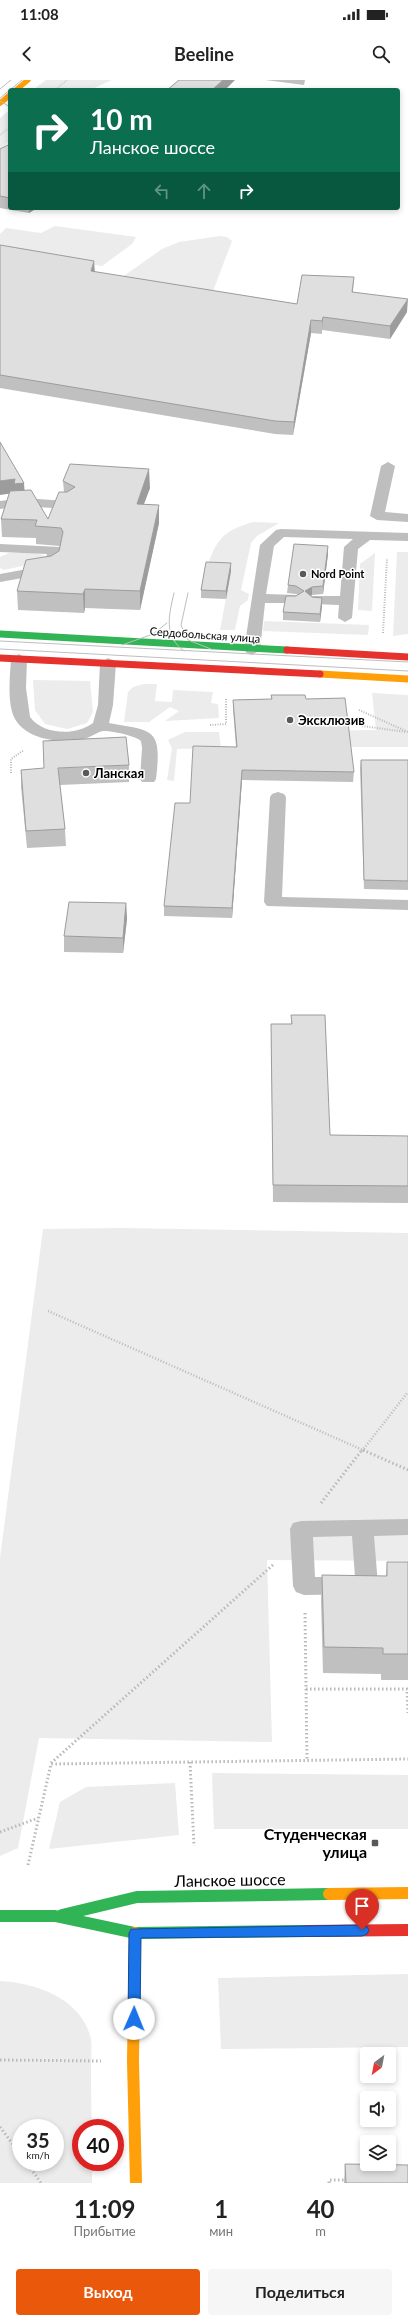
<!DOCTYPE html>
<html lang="ru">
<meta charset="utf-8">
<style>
:root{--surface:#fff;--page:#f6f6f6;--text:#222;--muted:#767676;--accent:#ea580c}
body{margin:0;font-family:Lato,sans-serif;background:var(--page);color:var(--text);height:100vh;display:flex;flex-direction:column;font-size:15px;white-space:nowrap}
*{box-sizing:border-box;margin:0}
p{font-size:13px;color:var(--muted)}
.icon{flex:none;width:22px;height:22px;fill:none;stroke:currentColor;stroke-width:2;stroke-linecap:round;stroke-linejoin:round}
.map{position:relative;height:2103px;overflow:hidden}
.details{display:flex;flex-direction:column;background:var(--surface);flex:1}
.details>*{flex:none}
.hud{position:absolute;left:8px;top:8px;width:392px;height:122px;border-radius:4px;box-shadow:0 2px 6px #0003;background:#0b6e4f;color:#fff;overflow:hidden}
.needle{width:26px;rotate:212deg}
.tools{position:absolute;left:360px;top:1967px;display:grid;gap:8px}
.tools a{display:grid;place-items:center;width:36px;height:36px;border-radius:4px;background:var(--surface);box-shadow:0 2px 6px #0003;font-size:20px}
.speed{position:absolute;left:12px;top:2039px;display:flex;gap:8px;font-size:20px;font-weight:700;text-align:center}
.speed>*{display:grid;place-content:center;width:52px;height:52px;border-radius:50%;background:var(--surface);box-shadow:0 2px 6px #0003;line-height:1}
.speed small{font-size:10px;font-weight:400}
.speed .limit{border:6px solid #d22;background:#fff;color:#111}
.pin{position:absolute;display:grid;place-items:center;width:34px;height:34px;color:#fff;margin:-41px -17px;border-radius:50% 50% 50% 0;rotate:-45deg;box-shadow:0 0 4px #0007}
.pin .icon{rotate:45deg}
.me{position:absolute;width:44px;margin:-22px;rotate:1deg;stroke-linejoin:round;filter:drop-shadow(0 0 3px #0008)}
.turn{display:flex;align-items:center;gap:14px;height:84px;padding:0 16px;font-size:18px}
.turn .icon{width:52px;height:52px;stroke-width:2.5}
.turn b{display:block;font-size:28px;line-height:34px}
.lanes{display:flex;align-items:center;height:38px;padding:0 16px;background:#0003;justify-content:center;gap:20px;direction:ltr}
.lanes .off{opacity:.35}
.eta{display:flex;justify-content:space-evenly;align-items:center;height:68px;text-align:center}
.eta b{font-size:24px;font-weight:700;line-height:28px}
.button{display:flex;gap:8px;margin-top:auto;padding:8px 16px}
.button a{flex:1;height:46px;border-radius:4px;background:var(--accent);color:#fff;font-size:16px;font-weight:700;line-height:46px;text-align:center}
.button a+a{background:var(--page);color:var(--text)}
.status{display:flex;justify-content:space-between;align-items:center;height:28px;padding:0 20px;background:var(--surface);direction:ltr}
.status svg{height:11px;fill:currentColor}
header{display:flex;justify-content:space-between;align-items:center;height:52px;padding:0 16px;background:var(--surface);font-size:18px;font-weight:700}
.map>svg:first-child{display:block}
.green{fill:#ececec;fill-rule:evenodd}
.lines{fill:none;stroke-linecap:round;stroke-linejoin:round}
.path-far3{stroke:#b9b9b9;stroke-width:1.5;stroke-dasharray:0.5 1;stroke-linecap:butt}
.path-far2{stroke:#b9b9b9;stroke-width:2;stroke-dasharray:1 1.5;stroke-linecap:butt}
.path-far1{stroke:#b9b9b9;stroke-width:2.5;stroke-dasharray:1 2;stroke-linecap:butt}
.path{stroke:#b9b9b9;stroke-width:3;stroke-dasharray:1.5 2.5;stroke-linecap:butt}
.lane{fill:#bebebe;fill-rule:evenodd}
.fast-far1{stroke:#30b455;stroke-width:7}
.fast{stroke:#30b455;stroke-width:12}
.slow-far2{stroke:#ff9f0a;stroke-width:5.5}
.slow-far1{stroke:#ff9f0a;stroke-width:7}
.slow{stroke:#ff9f0a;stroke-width:12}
.jam-far1{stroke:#e5322d;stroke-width:7}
.jam{stroke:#e5322d;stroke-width:12}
.tram{stroke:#bebebe;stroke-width:1}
.wall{fill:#c0c0c0}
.shaded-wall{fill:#9c9c9c}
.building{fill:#dfdfdf;stroke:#9c9c9c}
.route{fill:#1a73e8;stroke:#114b97}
.poi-dot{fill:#595959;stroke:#fff;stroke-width:1.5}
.labels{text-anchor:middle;stroke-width:3;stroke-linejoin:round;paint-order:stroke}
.far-poi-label{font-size:11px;font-weight:bold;fill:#000;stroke:#fff;text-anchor:start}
.far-street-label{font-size:11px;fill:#000;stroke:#fff}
.poi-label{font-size:13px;font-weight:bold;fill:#000;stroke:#fff;text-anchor:start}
.near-poi-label{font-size:16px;font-weight:bold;fill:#000;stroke:#fff;text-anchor:end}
.near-street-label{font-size:16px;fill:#000;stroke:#fff}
</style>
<div class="status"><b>11:08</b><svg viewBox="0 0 49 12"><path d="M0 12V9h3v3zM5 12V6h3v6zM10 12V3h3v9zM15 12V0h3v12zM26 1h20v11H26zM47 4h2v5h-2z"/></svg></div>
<header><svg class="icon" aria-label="back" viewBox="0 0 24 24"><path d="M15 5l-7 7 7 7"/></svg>Beeline<svg class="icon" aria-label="search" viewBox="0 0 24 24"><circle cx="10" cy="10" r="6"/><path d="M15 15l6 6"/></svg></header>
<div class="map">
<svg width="408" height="2103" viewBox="0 0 408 2103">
<rect width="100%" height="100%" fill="#fff"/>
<g class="green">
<path d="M46,0h66l-22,10h-57z"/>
<path d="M7,32l3,1v28l-10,8v-31z"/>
<path d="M55,146l81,11 -4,7 -30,22 -102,-15v-17l6,-6 35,5z"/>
<path d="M220,156l7,1 5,4 -19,50 -92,-13 41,-29 17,-7z"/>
<path d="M253,442l26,1 -22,13 -6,7 -10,47 8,4 -1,6 -8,6 -5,24h-15l11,-59 -25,-1c10,-30 16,-39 47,-48z"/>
<path d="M397,472h11v82l-15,2z"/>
<path d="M9,473c10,0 32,-2 39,5l-7,4 -37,8 -4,-2v-11z"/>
<path d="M375,473l-3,58 -14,-1 2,-46z"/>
<path d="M264,541l105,4 -1,10 -105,-4z"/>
<path d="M33,600l57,1 3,31 -6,11 -20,6 -22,-5 -10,-14z"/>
<path d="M144,604h13l-2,17 17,1 1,-12 40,2 -2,11 7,1 1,14 -54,3 14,-10 -9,-4 -21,15h-25l4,-30 5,-5z"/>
<path d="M372,613l36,2v52h-171l71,-16 68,-1z"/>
<path d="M185,652h34l2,16 -44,1 -3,32 -7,-1 5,-32 -4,-8z"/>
<path d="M122,1148l286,5v328l-141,-1 5,182 -233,-4 -21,110 -18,8v-298l43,-329z"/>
<path d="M212,1693l196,2v54h-194z"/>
<path d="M175,1703l4,52 -130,14 11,-47 26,-15z"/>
<path d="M408,1894v73l-187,2 -3,-71z"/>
<path d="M0,1901c37,2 82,18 91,58 1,9 0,19 0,28 0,20 0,41 1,61h-11v34h11v21h-92zM21,2048h34v34h-34z"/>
</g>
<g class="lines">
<g class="path-far3">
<path d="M55,10l12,-10"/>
<path d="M0,55l10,-8"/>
</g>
<g class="path-far2">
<path d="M383,553l4,-75"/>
<path d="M359,630l49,22"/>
<path d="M210,645l16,-1v-25"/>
<path d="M362,646l44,6"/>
<path d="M11,693v-14l13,-9"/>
</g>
<g class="path-far1">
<path d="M48,1231l317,140"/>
<path d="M362,1371l46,-59"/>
</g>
<g class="path">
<path d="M363,1370l45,20"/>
<path d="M321,1423l41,-53"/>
<path d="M305,1533l2,148"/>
<path d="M306,1609h101l1,24"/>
<path d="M190,1682l4,84"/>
<path d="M51,1683l223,-199"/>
<path d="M0,1752l38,-14"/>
<path d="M28,1785l23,-101 357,-5"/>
<path d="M0,1980l101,1"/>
<path d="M0,2047l21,28"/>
<path d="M26,2082l15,21"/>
<path d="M329,2103v-3h19"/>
</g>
<g class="lane">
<path d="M388,382l7,4 -10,46 23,2v8l-31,-2 -7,-4 11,-50z"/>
<path d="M23,418l44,3 7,4 -7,4 -44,-3 -23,3v-8z"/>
<path d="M281,449l127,4v8l-38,-1 -12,9 -6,69 -7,4 -7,-4 1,-13 -26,-1 -7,-4 7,-4h27l4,-49 9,-8 -69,-2 -10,9 -8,48 29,1 7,4 -7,4h-30l-5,47 -8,5 -5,-2 -3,-3 16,-105 16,-15z"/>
<path d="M0,464l60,3 2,3 -4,19 -7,4 -51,9v-8l44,-8 3,-12 -47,-2z"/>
<path d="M19,574l8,5 -1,29 4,29c13,18 46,19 63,6l5,-18 2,-42 8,-5 5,2 3,3 -3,42 -4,18c45,8 53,5 47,56l-2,3h-12l-2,-3 2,-31 -1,-7c-4,-5 -32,-11 -38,-10 -6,1 -13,7 -20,8 -22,5 -58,1 -69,-22 -7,-16 -4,-41 -3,-58z"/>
<path d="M278,712l6,2 2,3 -4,100 126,3v10l-141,-4 -3,-4 6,-105 2,-3z"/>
<path d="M408,1439v16l-34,1 4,49 -3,6 -8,3 -63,1 -8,-3 -3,-6 -3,-57 3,-6 8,-2zM352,1456l3,41h-40l-2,-40z"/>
</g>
<path class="fast-far1" d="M0,554l287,16"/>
<g class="fast">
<path d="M62,1835l75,-18 192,-3"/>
<path d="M0,1836h55l80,17 171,-2"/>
</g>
<g class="slow-far2">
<path d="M16,10l12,-10"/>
<path d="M0,23l10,-8"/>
</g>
<path class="slow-far1" d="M320,594l88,5"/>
<g class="slow">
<path d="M329,1814l79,-1"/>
<path d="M135,1853l-2,128 3,122"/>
</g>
<g class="jam-far1">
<path d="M287,570l121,7"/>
<path d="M0,578l320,16"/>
</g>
<path class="jam" d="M306,1851l102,-1"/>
<g class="tram">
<path d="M0,9l11,-9"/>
<path d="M0,18l22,-18"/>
<path d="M0,21l10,6"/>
<path d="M174,513c-5,22 -11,43 10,58"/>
<path d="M188,513l-7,32 7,15 23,9"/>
<path d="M0,561l408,21"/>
<path d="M122,565l31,-11 14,-11"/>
<path d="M0,569l408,22"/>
</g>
</g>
<g class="wall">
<path d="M265,0h40l-1,5z"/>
<path d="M10,64v64h27l-8,5 -29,-5v-59z"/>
<path d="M0,165l95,27 202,32 56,-14v2l54,20 -17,27 -68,-9v4l-11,-1 -18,102 -18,-1 -275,-46z"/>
<path d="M63,401l87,7 -6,16 15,19 -19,87 -55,-2 -1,5 -66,-3 -1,-19 34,-35 8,-5 1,-5 -24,-2v-6l-34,-1 -1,-18 8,-25 16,-4 23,29 16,-27z"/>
<path d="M328,466v8l-5,40 -11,1 -1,1 11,10 -2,16 -37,-2v-8l15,-17 -2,-1 -9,-1 1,-8z"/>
<path d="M231,483v8l-5,28 -25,-1v-8z"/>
<path d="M271,615l35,4 48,73 -1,10 -111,-2 -10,138 -68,-2v-10l26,-103 46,-56 -3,-38v-9l38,-1z"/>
<path d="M361,680h47v130l-44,-1 -4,-121z"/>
<path d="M129,685v17l-69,3 5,44 1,17 -39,2 -6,-61v-17z"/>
<path d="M126,823l1,16 -4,34 -59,-1v-16z"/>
<path d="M291,935l39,120 78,1v67l-135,-1 -2,-178h20z"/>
<path d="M387,1482h21v118h-27v-6l-58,-1 -2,-72 1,-26 64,1z"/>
<path d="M345,2084l63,19h-64z"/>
</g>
<g class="shaded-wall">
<path d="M223,0h12l-10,10h-13z"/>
<path d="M29,128h8l-8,5z"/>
<path d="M94,181l1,12 -4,-2z"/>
<path d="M354,197l-1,13 -2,15 1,-13z"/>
<path d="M408,219l-1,13 -17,27v-13z"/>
<path d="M323,237l-1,13v4v-13z"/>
<path d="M311,240v13l-18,102 1,-13z"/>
<path d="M149,389l1,19 -13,34v-18z"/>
<path d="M15,399l9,4 1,14 -11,-4 -14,2v-14z"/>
<path d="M159,425v18l-19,87v-19z"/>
<path d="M328,466v8l-5,40v-8z"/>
<path d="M231,483v8l-5,28v-8z"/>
<path d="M312,507v8l-7,4v-8z"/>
<path d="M85,509v19l-1,5 -1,-19z"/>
<path d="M322,518v8l-2,16v-8z"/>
<path d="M242,690v10l-10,138v-10z"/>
<path d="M126,823l1,16 -4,34v-15z"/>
</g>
<g class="building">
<path d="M179,0h44l-11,10h-45z"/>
<path d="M10,64v54l-10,-2v-47z"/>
<path d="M0,165l94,16 -3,10 206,33 5,-29 52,2 -2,15 56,7 -18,27 -67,-9 -1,4 -11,-1 -17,102 -19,-1 -275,-46z"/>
<path d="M0,362l24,41 -10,1 1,-5 -15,2z"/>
<path d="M70,384l79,5 -12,35 22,1 -19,86 -55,-2 -2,5 -66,-3 9,-31 25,-4 8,-5 4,-19 -2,-4 -26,-2 2,-6 -36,-1 9,-28 21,-1 17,29 11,-27h8l8,-5 -12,-6z"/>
<path d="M294,464l34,2 -5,40 -11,1 -7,4 7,6 10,1 -2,16 -37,-2 3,-16h10l8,-5 -8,-5 -8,-1z"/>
<path d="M206,482l25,1 -5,28 -25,-1z"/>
<path d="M271,615h34l1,4 39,-1 9,74 -112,-2 -10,138 -68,-2 11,-103h15l3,-57 44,1 -4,-47 39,-1z"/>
<path d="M126,657l3,28 -71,3 7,61 -39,2 -5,-61 23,-2 -1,-27z"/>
<path d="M361,680h47v121l-44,-1z"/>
<path d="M69,822l57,1 -3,35 -59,-2z"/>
<path d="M291,935h34l5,120 78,1v50l-135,-1 -2,-161h21z"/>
<path d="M387,1482h21v92h-25v-6l-59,-1 -2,-72 65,1z"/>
<path d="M345,2084l63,1v18h-62z"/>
</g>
<path class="route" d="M362,1845l5,2 2,3 -2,4 -5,2 -221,2 -1,81 -2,3h-9l-1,-3 1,-86 2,-4z"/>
<g class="poi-dot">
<circle cx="303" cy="494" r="4"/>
<circle cx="290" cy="640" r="4"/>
<circle cx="86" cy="693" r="4"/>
<rect x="371" y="1759" width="8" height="8" rx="2"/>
</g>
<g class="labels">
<g class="far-poi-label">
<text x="311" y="498">Nord Point</text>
</g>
<g class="far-street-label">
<text transform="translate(205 555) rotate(4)" y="4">Сердобольская улица</text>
</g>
<g class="poi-label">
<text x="298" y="645">Эксклюзив</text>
<text x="94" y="698">Ланская</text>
</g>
<g class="near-poi-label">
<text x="367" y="1760">Студенческая<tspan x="367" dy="18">улица</tspan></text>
</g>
<g class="near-street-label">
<text transform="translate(230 1800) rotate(-1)" y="6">Ланское шоссе</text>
</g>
</g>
</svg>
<div class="tools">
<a><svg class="needle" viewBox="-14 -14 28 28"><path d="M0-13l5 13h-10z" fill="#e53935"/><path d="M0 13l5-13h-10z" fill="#767676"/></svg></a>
<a><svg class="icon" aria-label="sound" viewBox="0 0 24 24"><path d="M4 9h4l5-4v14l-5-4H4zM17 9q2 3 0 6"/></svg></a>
<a><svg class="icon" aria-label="layers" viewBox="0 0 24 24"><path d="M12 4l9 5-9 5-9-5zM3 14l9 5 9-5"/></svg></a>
</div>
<div class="speed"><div>35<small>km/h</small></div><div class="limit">40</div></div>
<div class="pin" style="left:362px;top:1850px;background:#d93025"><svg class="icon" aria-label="arrive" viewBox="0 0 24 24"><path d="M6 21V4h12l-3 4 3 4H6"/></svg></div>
<svg class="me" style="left:134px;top:1939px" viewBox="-20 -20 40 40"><circle r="19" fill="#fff"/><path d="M0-13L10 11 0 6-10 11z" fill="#1a73e8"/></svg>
<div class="hud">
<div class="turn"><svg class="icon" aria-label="right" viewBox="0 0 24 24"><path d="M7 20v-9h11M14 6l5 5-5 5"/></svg><div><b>10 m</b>Ланское шоссе</div></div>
<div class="lanes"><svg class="icon off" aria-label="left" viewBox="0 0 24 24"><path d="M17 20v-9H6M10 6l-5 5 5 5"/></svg><svg class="icon off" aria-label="ahead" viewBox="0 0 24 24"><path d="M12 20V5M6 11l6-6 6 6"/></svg><svg class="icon" aria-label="right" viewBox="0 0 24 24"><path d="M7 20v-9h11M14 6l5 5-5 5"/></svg></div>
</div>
</div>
<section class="details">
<div class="eta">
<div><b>11:09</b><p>Прибытие</p></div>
<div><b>1</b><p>мин</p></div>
<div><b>40</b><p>m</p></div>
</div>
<div class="button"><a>Выход</a><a>Поделиться</a></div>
</section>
